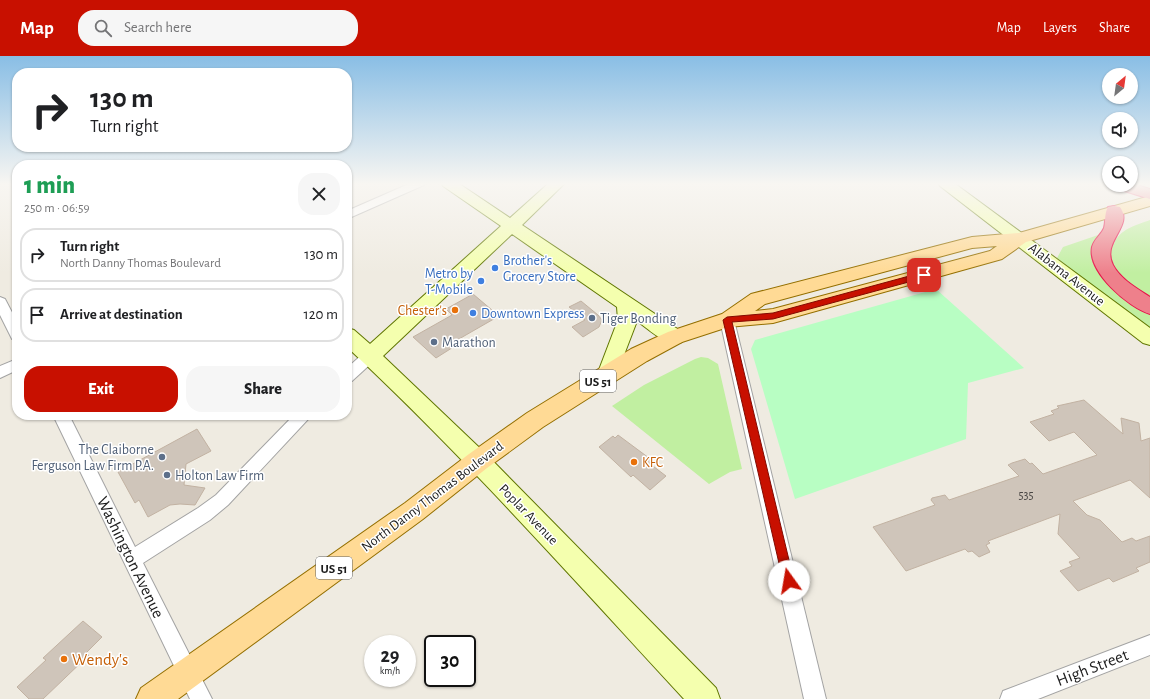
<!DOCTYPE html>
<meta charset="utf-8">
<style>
:root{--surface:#fff;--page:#f6f6f6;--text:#202124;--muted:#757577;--line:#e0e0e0;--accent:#c81000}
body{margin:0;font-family:"Alegreya Sans",sans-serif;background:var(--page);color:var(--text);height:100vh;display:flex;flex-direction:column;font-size:15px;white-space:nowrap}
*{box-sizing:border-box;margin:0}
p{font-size:13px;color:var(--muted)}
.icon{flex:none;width:22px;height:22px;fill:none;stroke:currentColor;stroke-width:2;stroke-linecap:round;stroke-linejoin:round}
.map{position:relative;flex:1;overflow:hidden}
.drawer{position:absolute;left:12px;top:104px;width:340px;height:260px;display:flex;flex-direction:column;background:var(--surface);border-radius:16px;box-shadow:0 1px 3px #0004}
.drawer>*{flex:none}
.hud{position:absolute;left:12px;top:12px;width:340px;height:84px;border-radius:16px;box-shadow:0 1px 3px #0004;background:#fff;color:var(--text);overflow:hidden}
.needle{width:26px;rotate:29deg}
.buttons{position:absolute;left:1102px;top:12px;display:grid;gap:8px}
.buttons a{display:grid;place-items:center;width:36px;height:36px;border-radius:50%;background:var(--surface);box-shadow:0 1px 3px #0004;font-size:20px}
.speed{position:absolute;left:364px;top:579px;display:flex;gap:8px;font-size:20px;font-weight:700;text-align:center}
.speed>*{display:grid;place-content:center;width:52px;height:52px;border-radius:50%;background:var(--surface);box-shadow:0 1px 3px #0004;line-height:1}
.speed small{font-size:10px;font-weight:400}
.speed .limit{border:2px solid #111;border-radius:6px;background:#fff;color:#111}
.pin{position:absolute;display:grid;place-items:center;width:34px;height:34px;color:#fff;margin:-17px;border-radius:8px;box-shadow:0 2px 6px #0006}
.me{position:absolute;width:44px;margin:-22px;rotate:347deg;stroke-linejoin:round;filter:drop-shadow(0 0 3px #0008)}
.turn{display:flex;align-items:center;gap:14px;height:84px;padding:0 12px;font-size:18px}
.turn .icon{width:52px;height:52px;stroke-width:2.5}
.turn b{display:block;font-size:28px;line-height:34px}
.round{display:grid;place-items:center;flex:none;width:42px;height:42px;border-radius:16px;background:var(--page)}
.headline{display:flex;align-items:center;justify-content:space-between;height:68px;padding:0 12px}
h1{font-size:24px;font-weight:800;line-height:30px;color:#1e9e55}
.button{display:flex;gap:8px;margin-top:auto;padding:8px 12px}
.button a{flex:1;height:46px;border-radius:16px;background:var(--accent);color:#fff;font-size:16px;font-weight:800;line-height:46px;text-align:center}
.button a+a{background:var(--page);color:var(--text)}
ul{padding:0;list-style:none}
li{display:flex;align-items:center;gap:12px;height:54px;margin:0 8px 6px;padding:0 4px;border:2px solid var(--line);border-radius:16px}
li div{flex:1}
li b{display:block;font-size:15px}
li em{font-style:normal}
header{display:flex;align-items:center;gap:24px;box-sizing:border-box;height:56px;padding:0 20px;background:var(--accent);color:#fff}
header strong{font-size:19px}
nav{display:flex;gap:22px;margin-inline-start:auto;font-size:14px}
.search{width:280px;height:36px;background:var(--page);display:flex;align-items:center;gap:10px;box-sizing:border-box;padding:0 14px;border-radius:16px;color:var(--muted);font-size:15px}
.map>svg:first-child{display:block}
.grass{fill:#c1efa1}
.park{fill:#b8fec3}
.building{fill:#cfc5ba;stroke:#c2b2a2}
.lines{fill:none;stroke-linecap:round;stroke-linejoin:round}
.street-casing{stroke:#a3a3a3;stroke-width:2}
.secondary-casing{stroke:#607600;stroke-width:2}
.primary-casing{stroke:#946f00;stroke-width:2}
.highway-casing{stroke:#e7134a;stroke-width:2}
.street{fill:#fff;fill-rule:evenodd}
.secondary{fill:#f4ffae;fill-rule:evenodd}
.primary{fill:#ffda95;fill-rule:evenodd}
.highway{fill:#ee808b;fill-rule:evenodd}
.route{fill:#c81000;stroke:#820a00}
.shop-dot{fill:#3f7fe0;stroke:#fff;stroke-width:1.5}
.food-dot{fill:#e8710a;stroke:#fff;stroke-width:1.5}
.service-dot{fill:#5c6f8a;stroke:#fff;stroke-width:1.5}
.labels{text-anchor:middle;stroke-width:3;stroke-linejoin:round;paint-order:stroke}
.number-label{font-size:12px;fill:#494644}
.shield{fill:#fff;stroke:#606060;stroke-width:1}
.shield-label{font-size:13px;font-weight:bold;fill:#1c1c1c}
.shop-label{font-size:14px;fill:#366cbe;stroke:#fff;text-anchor:start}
.street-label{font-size:14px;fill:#1c1c1c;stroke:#fff}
.food-label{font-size:14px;fill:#c56008;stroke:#fff;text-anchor:end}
.service-label{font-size:14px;fill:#4e5e75;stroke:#fff;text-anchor:start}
.near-street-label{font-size:17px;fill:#1c1c1c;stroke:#fff}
.near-food-label{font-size:17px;fill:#c56008;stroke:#fff;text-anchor:start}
</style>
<header>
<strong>Map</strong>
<div class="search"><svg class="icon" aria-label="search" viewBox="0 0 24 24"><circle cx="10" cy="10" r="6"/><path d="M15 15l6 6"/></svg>Search here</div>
<nav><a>Map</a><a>Layers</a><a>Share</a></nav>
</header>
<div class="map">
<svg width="1150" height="643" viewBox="0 0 1150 643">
<rect width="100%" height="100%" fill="#efebe1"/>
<g class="grass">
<path d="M1150,164v81c-13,-10 -40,-28 -42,-46 0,-3 2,-9 3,-12l3,1c5,-15 23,-19 36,-24z"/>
<path d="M1101,178l-7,13 56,65v20l-75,-57 -18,-17 6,-11z"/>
<path d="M701,301l7,1 10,6 24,105 -12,3 -21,12 -97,-78 32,-21 51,-26z"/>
</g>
<path class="park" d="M936,233l88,79 -56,15 -2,56 -171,60 -44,-150 4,-9z"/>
<g class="building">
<path d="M473,238l26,22 -47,27 3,3 -19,12 -23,-21 39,-22 -6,-6z"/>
<path d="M581,245l17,14 4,5 -3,7 -16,10 -11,-10 13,-7 -16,-13z"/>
<path d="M1084,344l39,34 -2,-16 18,5 2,18 9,-3v60l-20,-18 -57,21 14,14 13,5 22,22 10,-4 4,3 14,-5v26l-14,6 3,3 -26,11 -4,-4 -31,13 -18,-20 12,-5 -3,-4 11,-4 -22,-24 2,-20 -72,27 2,2 -4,2 4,7 -11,5 -7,-6 -4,1 -3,-3 -59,22 -33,-44 62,-22 -4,-5 1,-2 13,-3 4,5 70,-24 -11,-11 4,-2 13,-4 5,5 2,-1 11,11 54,-19 -23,-23 -25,9 -19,-19 24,-8 -3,-3 8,-3 -2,-2z"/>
<path d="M197,373l14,22 -25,13 -2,21 21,3 -10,17 -15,-1 -10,1 -22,12 -9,-17 -4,3 -17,-31z"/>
<path d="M618,379l31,23 3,2 -3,3 17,13 -16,14 -17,-15 -2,2 -32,-30 14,-11 2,2z"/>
<path d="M83,565l19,16 -16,16 3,2 -46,44h-14l-12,-12 29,-27 -3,-2z"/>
</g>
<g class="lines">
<defs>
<g id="street">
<path d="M411,127h15l-2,2 -77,34v-8z"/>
<path d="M0,241l5,2 12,23v18l-5,-1 -12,-24z"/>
<path d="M727,259l5,2 2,3 92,379h-22l-84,-379 2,-3z"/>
<path d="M371,294l5,1 2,4 -2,4 -24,22 -5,2v-15l19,-17z"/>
<path d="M17,303v11l-17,8v-12z"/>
<path d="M53,359h16l66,132 63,-39 18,-13 78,-80h18l-84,90 -18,15 -67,43 69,136h-22z"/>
<path d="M1150,579v20l-112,44h-38l3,-8z"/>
</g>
<g id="secondary">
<path d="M441,127h17l52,35 39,-35h16l-43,42 160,107 3,5 -3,5c-16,5 -32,-12 -45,-21l-23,60 -7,2 -7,-2 -3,-6 21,-55 -1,-13 -105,-73 -129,122 103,98 230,234 4,11h-36c-110,-119 -218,-241 -337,-352v-19l7,2 16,14 131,-118 -58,-40z"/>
<path d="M938,127h16l196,145v17l-7,-2 -203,-157z"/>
</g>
<path id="primary" d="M1150,140v10l-124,36 -24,17 -229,64 -45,4 -46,15 -35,19 -104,66 -56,41 -64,51 -245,180h-42l5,-11 264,-185 64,-49 58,-41 104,-64 37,-17 54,-18 29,-20 221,-57 47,-4zM997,190l-7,5 -217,58 -18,2 10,-7 207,-56z"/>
<g id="highway">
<path d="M1131,127l19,6v10l-35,-11 -2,-3h18z"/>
<path d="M1114,150l6,1c14,20 -19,34 -7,58 7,14 25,24 37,32v17c-21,-6 -63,-42 -58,-67 2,-8 9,-12 12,-19 2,-7 0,-14 4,-21z"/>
</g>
</defs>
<use href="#street" class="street-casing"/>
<use href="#secondary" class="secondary-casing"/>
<use href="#primary" class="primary-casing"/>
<use href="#highway" class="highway-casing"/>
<use href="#street" class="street"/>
<use href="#secondary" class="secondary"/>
<use href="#primary" class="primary"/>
<use href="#highway" class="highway"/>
</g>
<linearGradient id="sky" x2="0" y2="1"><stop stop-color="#89bee5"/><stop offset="0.59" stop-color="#f8f6f2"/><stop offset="1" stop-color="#f8f6f2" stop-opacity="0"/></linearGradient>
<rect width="1150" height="217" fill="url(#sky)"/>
<path class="route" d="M924,216l3,1v4l-154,42 -41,3 62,259 -1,4 -4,1 -5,-1 -61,-265 4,-3 46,-4z"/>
<g class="shop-dot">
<circle cx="495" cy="212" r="4"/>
<circle cx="481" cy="225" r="4"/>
<circle cx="473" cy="257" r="4"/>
</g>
<g class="food-dot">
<circle cx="455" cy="254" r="4"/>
<circle cx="634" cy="406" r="4"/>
<circle cx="64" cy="603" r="4"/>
</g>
<g class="service-dot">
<circle cx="592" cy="262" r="4"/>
<circle cx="434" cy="286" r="4"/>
<circle cx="162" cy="401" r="4"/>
<circle cx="167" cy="419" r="4"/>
</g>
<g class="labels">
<g class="number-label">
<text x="1026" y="443">535</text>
</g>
<g class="shield">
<rect x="580" y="314" width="36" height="22" rx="3"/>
<rect x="316" y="501" width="36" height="22" rx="3"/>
</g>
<g class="shield-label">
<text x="598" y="330">US 51</text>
<text x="334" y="517">US 51</text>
</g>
<g class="shop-label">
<text x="503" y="209">Brother's<tspan x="503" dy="16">Grocery Store</tspan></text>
<text x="473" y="222" text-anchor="end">Metro by<tspan x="473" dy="16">T-Mobile</tspan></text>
<text x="481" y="262">Downtown Express</text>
</g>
<g class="street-label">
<text transform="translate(1067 218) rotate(38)" y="5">Alabama Avenue</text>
<text transform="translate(432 440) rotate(-37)" y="5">North Danny Thomas Boulevard</text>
<text transform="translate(529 458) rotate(46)" y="5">Poplar Avenue</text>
</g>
<g class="food-label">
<text x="447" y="259">Chester's</text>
<text x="642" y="411" text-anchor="start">KFC</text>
</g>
<g class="service-label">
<text x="600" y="267">Tiger Bonding</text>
<text x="442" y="291">Marathon</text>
<text x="154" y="398" text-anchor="end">The Claiborne<tspan x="154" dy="16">Ferguson Law Firm P.A.</tspan></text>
<text x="175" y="424">Holton Law Firm</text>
</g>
<g class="near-street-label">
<text transform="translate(131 501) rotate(64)" y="6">Washington Avenue</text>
<text transform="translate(1092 611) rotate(-21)" y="6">High Street</text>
</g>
<g class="near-food-label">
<text x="72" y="609">Wendy's</text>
</g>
</g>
</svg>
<div class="buttons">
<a><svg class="needle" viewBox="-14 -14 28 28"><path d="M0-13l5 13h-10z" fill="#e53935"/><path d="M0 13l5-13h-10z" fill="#757577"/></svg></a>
<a><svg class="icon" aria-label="sound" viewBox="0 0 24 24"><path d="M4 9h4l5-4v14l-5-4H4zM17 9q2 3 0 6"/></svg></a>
<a><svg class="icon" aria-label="search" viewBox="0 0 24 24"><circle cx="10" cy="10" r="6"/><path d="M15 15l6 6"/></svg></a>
</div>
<div class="speed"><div>29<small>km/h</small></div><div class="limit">30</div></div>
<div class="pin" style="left:924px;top:219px;background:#d93025"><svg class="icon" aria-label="arrive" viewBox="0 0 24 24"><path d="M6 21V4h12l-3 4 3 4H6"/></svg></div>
<svg class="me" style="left:789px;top:525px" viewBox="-20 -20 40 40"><circle r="19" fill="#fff"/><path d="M0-13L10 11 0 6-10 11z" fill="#c81000"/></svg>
<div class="hud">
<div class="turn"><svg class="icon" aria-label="right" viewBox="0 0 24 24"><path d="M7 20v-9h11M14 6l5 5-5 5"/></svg><div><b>130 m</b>Turn right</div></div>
</div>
<section class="drawer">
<div class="headline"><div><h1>1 min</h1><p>250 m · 06:59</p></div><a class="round"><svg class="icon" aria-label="close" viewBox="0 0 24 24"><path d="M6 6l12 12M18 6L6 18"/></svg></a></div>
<ul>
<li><svg class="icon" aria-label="right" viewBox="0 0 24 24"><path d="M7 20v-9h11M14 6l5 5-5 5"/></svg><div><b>Turn right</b><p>North Danny Thomas Boulevard</p></div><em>130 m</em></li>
<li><svg class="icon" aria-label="arrive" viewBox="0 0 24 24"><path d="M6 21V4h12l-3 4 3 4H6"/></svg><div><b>Arrive at destination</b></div><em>120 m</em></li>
</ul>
<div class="button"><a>Exit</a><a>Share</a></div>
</section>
</div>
